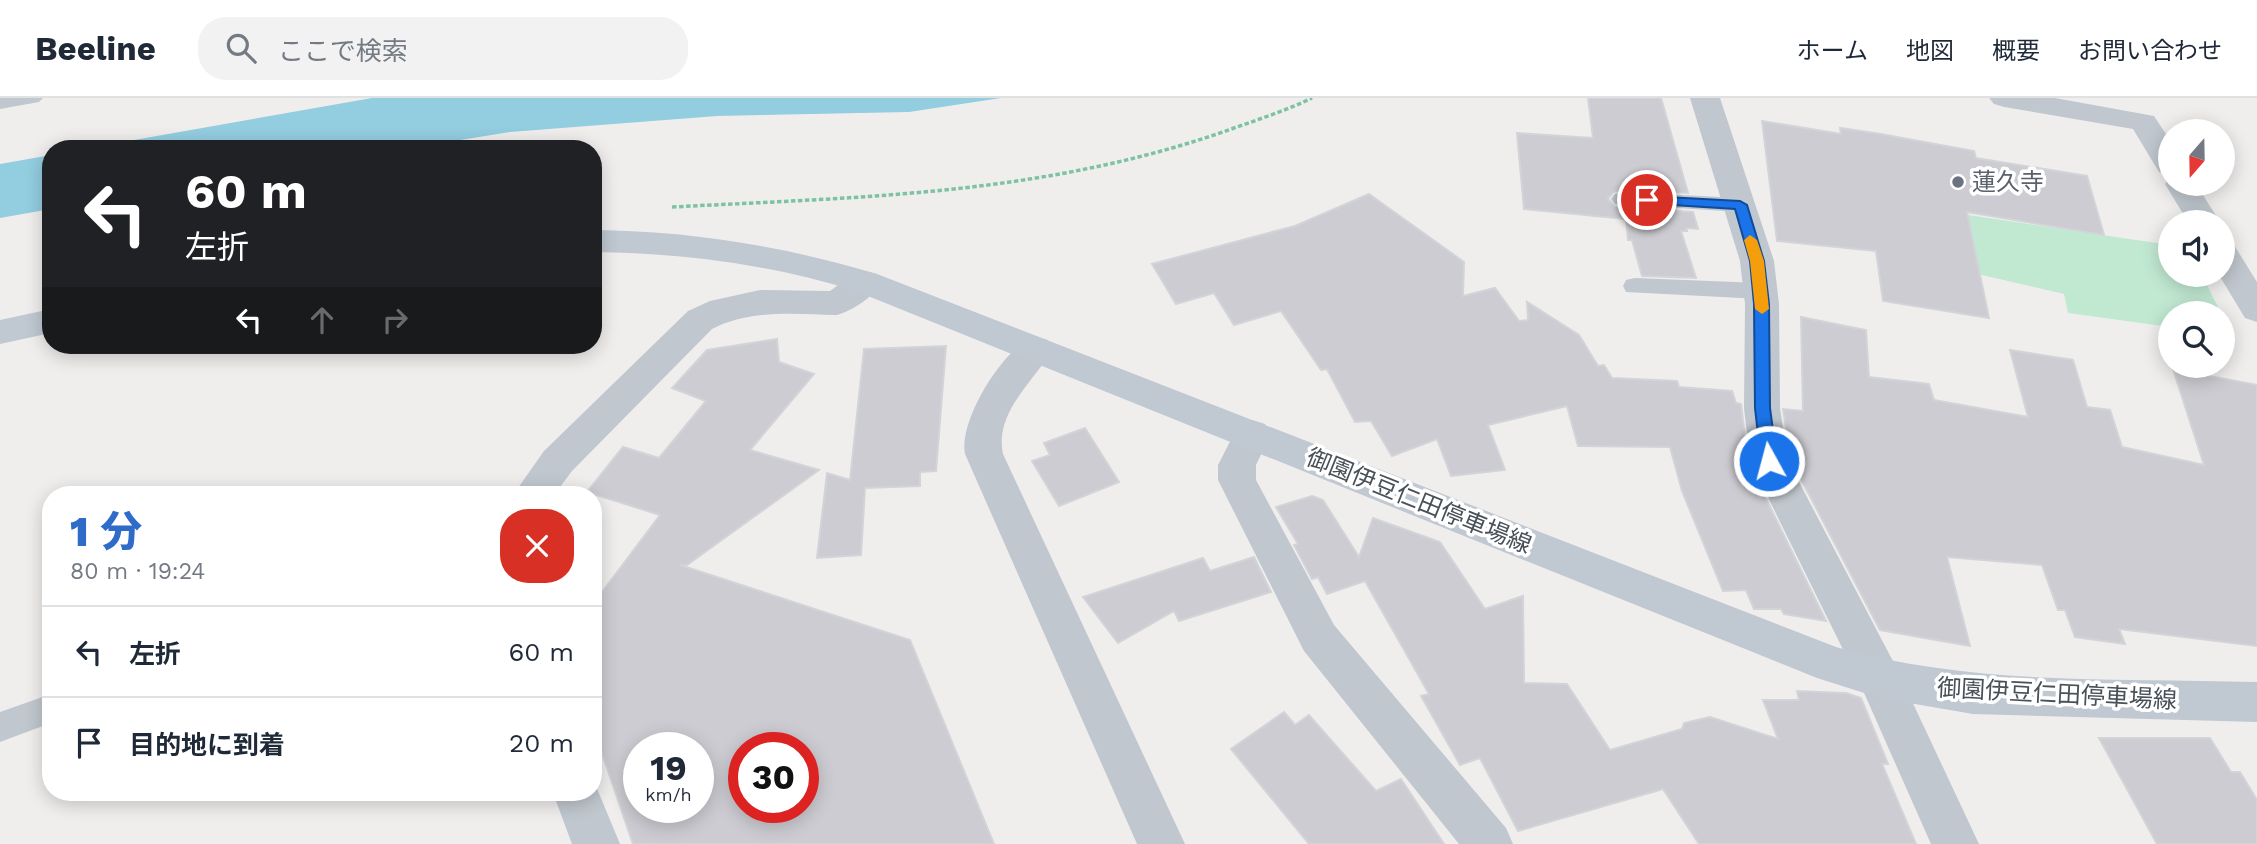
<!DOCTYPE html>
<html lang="ja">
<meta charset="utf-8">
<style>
:root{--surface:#fff;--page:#f2f2f3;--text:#1f2937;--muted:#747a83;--line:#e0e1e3;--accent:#2f6bc9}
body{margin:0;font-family:"Work Sans","Noto Sans JP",sans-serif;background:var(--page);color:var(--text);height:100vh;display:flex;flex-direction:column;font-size:26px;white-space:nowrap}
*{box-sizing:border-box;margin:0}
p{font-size:23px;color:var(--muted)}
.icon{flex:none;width:38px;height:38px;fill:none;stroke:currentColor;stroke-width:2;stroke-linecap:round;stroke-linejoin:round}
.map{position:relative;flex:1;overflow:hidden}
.drawer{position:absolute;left:42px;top:388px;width:560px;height:315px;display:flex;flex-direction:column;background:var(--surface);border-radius:28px;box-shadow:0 4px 18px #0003}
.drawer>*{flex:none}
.banner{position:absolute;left:42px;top:42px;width:560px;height:214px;border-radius:28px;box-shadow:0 4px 18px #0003;background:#202124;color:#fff;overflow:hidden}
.needle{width:46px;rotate:200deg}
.buttons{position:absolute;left:2158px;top:21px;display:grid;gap:14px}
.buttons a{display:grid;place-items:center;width:77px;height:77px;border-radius:50%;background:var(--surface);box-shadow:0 4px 18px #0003;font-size:35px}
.speed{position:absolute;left:623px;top:634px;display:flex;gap:14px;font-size:35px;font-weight:700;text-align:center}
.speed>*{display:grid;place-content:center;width:91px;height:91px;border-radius:50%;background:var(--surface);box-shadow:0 4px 18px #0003;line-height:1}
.speed small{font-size:18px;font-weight:400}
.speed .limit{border:10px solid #d22;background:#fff;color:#111}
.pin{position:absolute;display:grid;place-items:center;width:60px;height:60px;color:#fff;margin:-30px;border:4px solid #fff;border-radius:50%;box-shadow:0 2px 7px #0007}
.me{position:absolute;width:77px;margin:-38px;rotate:353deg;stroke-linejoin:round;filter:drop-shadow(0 0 5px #0008)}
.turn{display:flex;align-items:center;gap:24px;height:147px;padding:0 28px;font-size:32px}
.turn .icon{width:91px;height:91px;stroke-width:2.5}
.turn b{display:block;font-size:49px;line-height:60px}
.lanes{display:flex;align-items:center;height:66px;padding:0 28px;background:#0003;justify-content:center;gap:35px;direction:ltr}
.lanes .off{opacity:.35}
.round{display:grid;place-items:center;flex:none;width:74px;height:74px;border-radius:28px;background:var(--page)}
.head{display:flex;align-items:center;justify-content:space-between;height:119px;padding:0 28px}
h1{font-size:42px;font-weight:800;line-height:52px;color:var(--accent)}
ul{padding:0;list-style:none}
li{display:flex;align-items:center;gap:21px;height:91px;padding:0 28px;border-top:2px solid var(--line)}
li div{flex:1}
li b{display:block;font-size:26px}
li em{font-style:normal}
header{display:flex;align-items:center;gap:42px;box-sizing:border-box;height:98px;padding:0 35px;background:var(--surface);border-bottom:2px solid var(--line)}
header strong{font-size:33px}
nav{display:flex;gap:38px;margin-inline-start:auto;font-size:24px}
.search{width:490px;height:63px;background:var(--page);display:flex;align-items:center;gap:18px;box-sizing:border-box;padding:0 24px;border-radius:28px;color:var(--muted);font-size:26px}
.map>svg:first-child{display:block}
.green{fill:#c1e9d2}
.water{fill:#93cde0}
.building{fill:#ccccd2;stroke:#d2d4d8;stroke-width:2;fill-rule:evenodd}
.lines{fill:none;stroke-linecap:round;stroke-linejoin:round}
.path{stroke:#7dc2a3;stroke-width:3.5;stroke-dasharray:4.5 2.5;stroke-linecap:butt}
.lane{fill:#c0c7ce;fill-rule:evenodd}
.street{fill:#c0c7ce;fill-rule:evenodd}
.secondary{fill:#c0c8d2;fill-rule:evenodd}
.route{fill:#1a73e8;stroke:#114b97;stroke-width:2}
.slow{fill:#f59e0b}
.worship-dot{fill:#6b7280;stroke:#fff;stroke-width:2.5}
.labels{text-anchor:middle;stroke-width:7;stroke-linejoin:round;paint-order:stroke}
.worship-label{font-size:24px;fill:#5b616d;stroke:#fff;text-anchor:start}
.street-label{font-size:24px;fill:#485058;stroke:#fff}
</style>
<header>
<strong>Beeline</strong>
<div class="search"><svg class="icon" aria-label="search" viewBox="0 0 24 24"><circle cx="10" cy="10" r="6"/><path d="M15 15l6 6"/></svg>ここで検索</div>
<nav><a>ホーム</a><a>地図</a><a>概要</a><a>お問い合わせ</a></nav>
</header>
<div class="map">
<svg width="2257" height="746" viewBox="0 0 2257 746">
<rect width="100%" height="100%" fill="#f0eeed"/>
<path class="green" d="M1908,108l262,39v30h32l19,38h-51v14l-102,-14 -4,-19 -143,-33z"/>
<g class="water">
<path d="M372,0h629l-92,14 -192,4 -207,16 -105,17h-322z"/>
<path d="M51,57v54l-51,9v-54z"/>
</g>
<g class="building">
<path d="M1588,0h73l27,95 -65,-4 -10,3 -5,7 7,8 78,5 5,17 -12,-1 1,3h-6l15,47 -54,-2 -10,-36h-4l-2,-21 -102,-10 -7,-76 76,5z"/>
<path d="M1762,23l79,13 -1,-6 41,6 93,17 2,7 111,18 17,59 -137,-23 22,106 -106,-17 -7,-50 -99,-10z"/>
<path d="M1369,96l95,68 -1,34 32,-8 24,33 9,-1 -1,-18 52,33 19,31 6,-1 8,13 65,3 2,6 53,4 4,12 5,1 7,58 78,159 -42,-7 -3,-5h-27l-8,-19 -23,1 -41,-100 -12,-44 -92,-1 -11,-40 -79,19 17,45 -54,6 -14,-37 -45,17 -21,-35 -16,1 -28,-53 -6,1 -40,-59 -47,14 -20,-32 -38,11 -24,-40 143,-38z"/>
<path d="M1801,219l65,13 3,47 60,7 5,16 94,17 -18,-67 63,10 14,47 23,3 12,37 82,18 -31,-96 84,16v261l-138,-17 6,15 -50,-7 -10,-27h-7l-16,-45 -95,-8 23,89 -90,-16 -89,-170 -8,-51 20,2z"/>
<path d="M777,241l2,23 35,12 -64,76 69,20 -132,95h-7l230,75 84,204h-361l-38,-111 1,-133 64,-85 -73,-23 36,-45 36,11 47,-57 -34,-13 35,-38zM639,649h59v60h-59zM744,649h59v60h-59z"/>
<path d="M946,248l-10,125 -16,1v14l-55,2 -4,67 -44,3 10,-85 23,7 14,-131z"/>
<path d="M1085,330l34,54 -60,24 -27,-45 18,-6 -6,-12z"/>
<path d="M1312,398l11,4 36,57 14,-39 67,24 45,67 38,-13 1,87 43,1 43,66 72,-21 2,-6 26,-6 68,22 -15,-39h36l-2,-9 49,2 15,5 27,66h-6l34,80h-217l-36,-55 -145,42 -38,-73 -20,7 -39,-69 8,-2 -64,-113 -38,13 -9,-17 -6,2 -18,-34 4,-1 -22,-37z"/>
<path d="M1254,459l17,35 -92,29 -5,-10 -56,32 -35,-46 120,-39 7,13z"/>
<path d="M1284,614l11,13 14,-10 67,76 25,-12 43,65h-135l-78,-95z"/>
<path d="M2099,640h111l21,34h9l17,28v44h-100z"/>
</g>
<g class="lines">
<path class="path" d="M672,109c191,-10 367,-12 551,-75 30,-11 60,-20 89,-34"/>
<g class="lane">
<path d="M0,0h43l-4,4 -39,7z"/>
<path d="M1623,94l117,6 8,2 4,5 -4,5 -8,2 -125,-8 -4,-5 4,-5z"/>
<path d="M1635,180l125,5 9,2 3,6 -3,6 -9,2 -134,-7 -3,-6 3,-6z"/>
<path d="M51,596v29l-51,19v-30z"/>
</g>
<g class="street">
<path d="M1690,0h30l54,163 5,43 1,104 8,53 107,204 84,179h-48l-70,-158 -111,-225 -6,-53 1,-104 -5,-43z"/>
<path d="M1989,0h66l99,18 16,24v35l-11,-3 -26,-43 -129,-22 -10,-3z"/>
<path d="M2170,79v7h26l24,38h-32l-23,-38z"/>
<path d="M2222,144l12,3 23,37v40l-12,-4 -26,-43h3z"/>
<path d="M865,173l12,3 5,8c-9,15 -28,28 -45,33 -43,-1 -86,-6 -125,14l-140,142 -18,24h-41l31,-44 144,-140 22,-10 50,-11 70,1 23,-17z"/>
<path d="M1035,238l13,4 5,9c-19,32 -59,64 -50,105l182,390h-48l-172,-390c-7,-33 39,-108 70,-118z"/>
<path d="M1252,322l13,4 6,10 -15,31v15l78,145 172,203 7,16h-54l-155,-193 -86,-171v-15l21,-41z"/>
<path d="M593,681l27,65h-48l-19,-51h40z"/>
</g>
<g class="secondary">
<path d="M593,132c98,1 190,16 284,44l959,373c136,39 281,31 421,35v40l-284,-8 -93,-16 -63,-20 -964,-388c-85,-26 -171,-37 -260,-38z"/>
<path d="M51,211v24l-51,11v-24z"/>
</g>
</g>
<path class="route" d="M1647,98l93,5 7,4 17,56 5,43 1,104 7,53 -3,4h-11l-2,-4 -6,-53 -1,-104 -4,-43 -15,-52 -93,-6v-6z"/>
<path class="slow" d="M1750,137l7,5 7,21 5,48 -7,5 -7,-5 -5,-48 -6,-21z"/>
<circle class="worship-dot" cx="1958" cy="84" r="7"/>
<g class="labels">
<g class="worship-label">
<text x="1972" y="92">蓮久寺</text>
</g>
<g class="street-label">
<text transform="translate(1419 403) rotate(22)" y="8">御園伊豆仁田停車場線</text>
<text transform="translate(2057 596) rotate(3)" y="8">御園伊豆仁田停車場線</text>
</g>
</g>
</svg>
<div class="buttons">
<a><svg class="needle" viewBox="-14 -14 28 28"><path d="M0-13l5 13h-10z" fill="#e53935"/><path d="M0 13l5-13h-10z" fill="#747a83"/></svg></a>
<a><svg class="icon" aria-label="sound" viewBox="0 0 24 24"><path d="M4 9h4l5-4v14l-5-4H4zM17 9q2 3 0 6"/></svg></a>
<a><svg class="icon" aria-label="search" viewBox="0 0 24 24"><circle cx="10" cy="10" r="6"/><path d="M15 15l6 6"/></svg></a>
</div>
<div class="speed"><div>19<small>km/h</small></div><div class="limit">30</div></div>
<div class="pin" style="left:1647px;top:102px;background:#d93025"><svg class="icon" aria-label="arrive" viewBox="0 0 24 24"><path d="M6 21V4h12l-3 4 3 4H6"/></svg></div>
<svg class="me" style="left:1769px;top:363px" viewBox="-20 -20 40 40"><circle r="17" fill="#1a73e8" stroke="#fff" stroke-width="3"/><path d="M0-11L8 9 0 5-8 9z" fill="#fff"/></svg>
<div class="banner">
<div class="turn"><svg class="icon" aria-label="left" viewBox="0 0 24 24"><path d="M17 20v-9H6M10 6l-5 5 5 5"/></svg><div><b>60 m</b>左折</div></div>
<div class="lanes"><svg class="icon" aria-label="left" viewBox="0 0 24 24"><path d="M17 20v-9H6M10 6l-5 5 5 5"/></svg><svg class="icon off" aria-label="ahead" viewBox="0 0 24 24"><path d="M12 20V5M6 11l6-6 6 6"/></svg><svg class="icon off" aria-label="right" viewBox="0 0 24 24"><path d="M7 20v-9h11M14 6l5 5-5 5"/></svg></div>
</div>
<section class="drawer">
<div class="head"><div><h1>1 分</h1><p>80 m · 19:24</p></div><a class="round" style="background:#d93025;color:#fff"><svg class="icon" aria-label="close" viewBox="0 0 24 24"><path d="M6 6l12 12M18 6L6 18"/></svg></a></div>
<ul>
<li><svg class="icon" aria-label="left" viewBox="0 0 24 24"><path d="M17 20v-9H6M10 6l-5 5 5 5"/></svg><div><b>左折</b></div><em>60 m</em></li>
<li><svg class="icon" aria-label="arrive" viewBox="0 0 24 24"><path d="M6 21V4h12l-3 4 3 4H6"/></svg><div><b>目的地に到着</b></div><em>20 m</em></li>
</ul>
</section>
</div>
